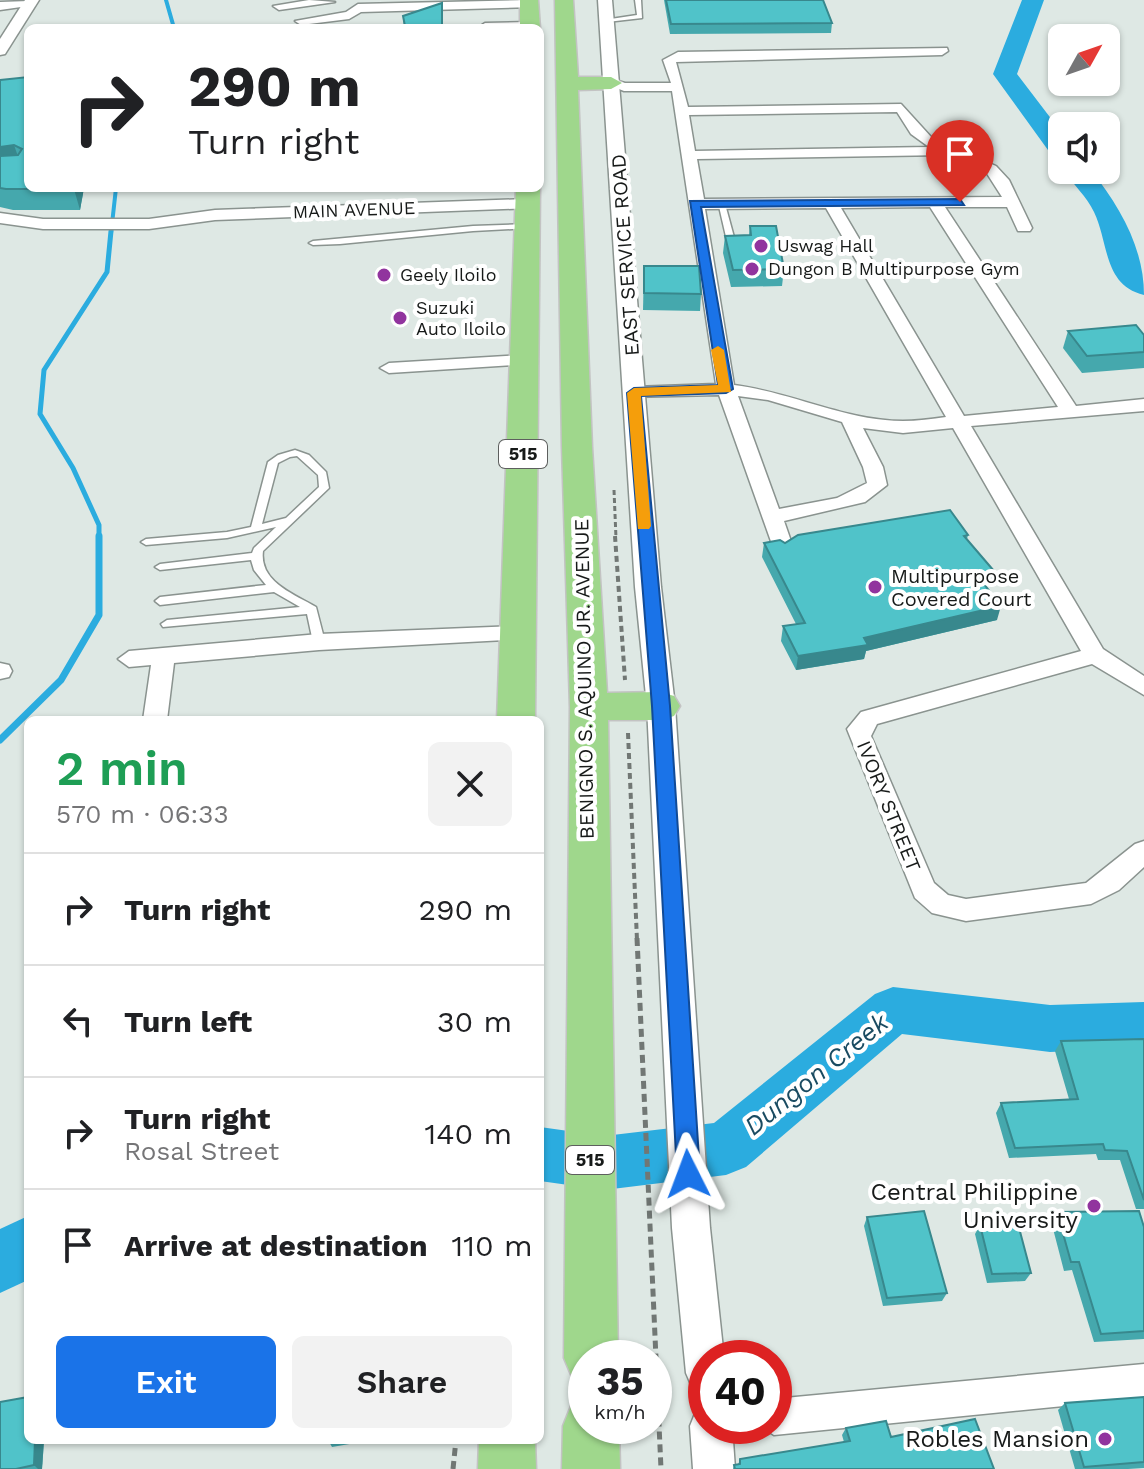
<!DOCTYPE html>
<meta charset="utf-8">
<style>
:root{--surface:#fff;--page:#f2f2f2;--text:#202124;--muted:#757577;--line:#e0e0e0;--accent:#1a73e8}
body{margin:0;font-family:"Work Sans",sans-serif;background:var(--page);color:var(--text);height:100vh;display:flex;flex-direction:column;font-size:30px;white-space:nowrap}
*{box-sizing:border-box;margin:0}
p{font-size:26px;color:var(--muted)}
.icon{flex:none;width:44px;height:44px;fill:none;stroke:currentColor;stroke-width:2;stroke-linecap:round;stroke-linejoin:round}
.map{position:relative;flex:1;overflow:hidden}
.panel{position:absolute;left:24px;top:716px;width:520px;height:728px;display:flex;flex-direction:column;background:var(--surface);border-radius:12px;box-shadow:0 2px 6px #0004}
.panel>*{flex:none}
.banner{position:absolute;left:24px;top:24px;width:520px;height:168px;border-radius:12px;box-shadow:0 2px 6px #0004;background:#fff;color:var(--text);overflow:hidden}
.needle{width:52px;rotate:50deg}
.controls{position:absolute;left:1048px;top:24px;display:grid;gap:16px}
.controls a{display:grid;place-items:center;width:72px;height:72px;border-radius:12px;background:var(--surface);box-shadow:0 2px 6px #0004;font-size:40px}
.speed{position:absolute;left:568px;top:1340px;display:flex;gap:16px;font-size:40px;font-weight:700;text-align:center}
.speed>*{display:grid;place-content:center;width:104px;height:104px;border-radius:50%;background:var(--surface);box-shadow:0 2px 6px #0004;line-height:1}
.speed small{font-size:20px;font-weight:400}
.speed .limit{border:12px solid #d22;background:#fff;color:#111}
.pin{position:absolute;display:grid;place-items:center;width:68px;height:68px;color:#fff;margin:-82px -34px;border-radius:50% 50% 50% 0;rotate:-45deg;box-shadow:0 0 8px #0007}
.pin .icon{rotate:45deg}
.me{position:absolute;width:88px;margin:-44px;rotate:357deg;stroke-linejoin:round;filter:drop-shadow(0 0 6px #0008)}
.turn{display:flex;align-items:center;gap:28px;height:168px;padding:0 32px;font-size:36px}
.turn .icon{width:104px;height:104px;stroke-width:2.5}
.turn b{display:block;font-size:56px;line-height:68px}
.round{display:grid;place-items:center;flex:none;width:84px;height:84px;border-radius:12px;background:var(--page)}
.head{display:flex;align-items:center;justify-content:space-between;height:136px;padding:0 32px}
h1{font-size:48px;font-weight:600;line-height:60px;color:#1e9e55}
.button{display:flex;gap:16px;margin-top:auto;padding:16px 32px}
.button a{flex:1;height:92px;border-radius:12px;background:var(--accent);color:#fff;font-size:32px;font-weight:600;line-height:92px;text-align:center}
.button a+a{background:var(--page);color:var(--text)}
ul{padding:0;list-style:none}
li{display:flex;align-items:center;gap:24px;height:112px;padding:0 32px;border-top:2px solid var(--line)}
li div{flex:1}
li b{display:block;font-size:30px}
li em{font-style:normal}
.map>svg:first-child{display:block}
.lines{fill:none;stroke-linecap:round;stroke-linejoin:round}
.stream-far2{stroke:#2bacdf;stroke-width:4}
.stream-far1{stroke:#2bacdf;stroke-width:5}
.stream{stroke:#2bacdf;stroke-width:7}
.river{fill:#2bacdf;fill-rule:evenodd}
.service-casing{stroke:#8a938f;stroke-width:3}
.minor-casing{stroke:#8a938f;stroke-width:3}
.tertiary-casing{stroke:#8a938f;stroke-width:3}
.trunk-casing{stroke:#c3c3c3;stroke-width:3}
.path-far2{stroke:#717774;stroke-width:3;stroke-dasharray:5 3;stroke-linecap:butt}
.path-far1{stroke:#717774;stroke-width:4;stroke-dasharray:6 4;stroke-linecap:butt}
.path{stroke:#717774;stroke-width:5;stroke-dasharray:8 5;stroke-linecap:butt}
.service{fill:#fff;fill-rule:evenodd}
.minor{fill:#fff;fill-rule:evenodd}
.tertiary{fill:#fff;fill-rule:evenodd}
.trunk{fill:#9fd78c;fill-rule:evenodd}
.wall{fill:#45a8ad}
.shaded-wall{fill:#38888d}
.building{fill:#50c3c9;stroke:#38888d;stroke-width:2}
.route{fill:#1a73e8;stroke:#114b97;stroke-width:2}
.slow{fill:#f59e0b}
.poi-dot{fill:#91349e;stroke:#fff;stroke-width:3}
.labels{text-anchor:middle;stroke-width:8;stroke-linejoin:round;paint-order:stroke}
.far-street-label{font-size:18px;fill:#171a19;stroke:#fff}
.far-poi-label{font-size:18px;fill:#171a19;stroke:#fff;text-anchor:start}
.shield{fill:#fff;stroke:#5d5f5e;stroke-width:2}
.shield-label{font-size:18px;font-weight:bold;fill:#171a19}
.street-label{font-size:20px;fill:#171a19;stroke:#fff}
.poi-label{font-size:20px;fill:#171a19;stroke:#fff;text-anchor:start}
.near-poi-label{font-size:24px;fill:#171a19;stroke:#fff;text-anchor:end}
.near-water-label{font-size:26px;font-style:italic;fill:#1a4b61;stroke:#fff}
</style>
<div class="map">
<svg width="1144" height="1469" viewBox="0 0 1144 1469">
<rect width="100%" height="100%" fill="#dee8e4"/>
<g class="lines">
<g class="stream-far2">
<path d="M166,0l8,28"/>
<path d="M111,233l5,-45"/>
</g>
<path class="stream-far1" d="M99,538v-13l-26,-57 -33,-54 4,-44 63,-98 4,-41"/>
<path class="stream" d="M0,740l61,-60 38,-65v-79"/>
<g class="river">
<path d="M1022,0h22l-27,74 45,59v26l-9,-2 -60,-83z"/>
<path d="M1063,170h28c29,37 53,78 53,125 -41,-10 -35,-52 -50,-83 -7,-15 -21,-28 -31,-42z"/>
<path d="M893,987l157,18 94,-3v46l-94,4 -148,-18 -156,133 -20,8 -122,15 -64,-9v-54l64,9 110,-13 161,-129z"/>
<path d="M28,1216v64l-28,13v-64z"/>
</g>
<defs>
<g id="service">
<path d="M635,0h6l1,18 -35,4 -3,-2 33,-5z"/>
<path d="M530,22l2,3 -47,2 -3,-2 3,-2z"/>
<path d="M718,202l7,2 10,37 -1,2 -7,-2z"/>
<path d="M527,224h3v4l-57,3 -133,13 -27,1 -4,-2 4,-2 160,-15z"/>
<path d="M295,450l14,5 17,17 3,16 -66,63c-4,31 31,43 53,56l9,35 -2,3h-8l-2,-3 -6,-28 -144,13 -2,-3 6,-4 133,-13 -26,-15 -114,13 -5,-4 5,-4 106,-12 -12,-15 -3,-10 -91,10 -5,-3 5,-3 92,-11 2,-5 22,-21 -49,11 -81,7 -5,-3 5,-3 81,-7 24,-5 17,-65 10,-7zM297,456l21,19 1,12 -33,31 -24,6 16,-61 12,-6z"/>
</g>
<g id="minor">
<path d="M309,0l26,2 -56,8 -6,-4z"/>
<path d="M529,0l6,4 -2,3 -172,5 -12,7 -48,6 -6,-4 51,-9 12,-8z"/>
<path d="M0,2l29,-1 6,4 -35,5z"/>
<path d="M947,48l1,3 -6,4 -266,7 12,45 213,-3 31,34 64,28 13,14 23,48 -2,3h-12l-11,-24h-62l131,199 68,-7v12l-173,15 132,223 41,27v19l-52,-31 -215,60 -6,12 63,147 14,12 18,4 120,-16 49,-39 9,-3v26l-25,23 -28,14 -125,17 -34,-8 -17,-15 -68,-169 14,-17 220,-61 -128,-223 -50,5 -40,-5 20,39 4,18 -22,17 -81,19 9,26 -10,7 -10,-7 -54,-152 -92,2 -2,-4 9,-6 82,-3 -44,-293h-48l-20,-8 7,-4 14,4h46l-8,-23 15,-8zM897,112l14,22 18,13 -234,4 -6,-36zM946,155l40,17 16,25 -298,2 -7,-40zM930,207l128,200 -94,9 -123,-208zM826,208l120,209c-14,2 -29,4 -43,4 -57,0 -112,-29 -169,-36l-29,-176zM738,396l30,4 74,22 21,45 4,16 -30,15 -58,11z"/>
<path d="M524,355l9,5 -3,4 -141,9 -9,-5 9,-5z"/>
<path d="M517,626l11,8 -3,5 -206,11 -145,13 -7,57h-24l8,-55 -22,2 -11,-8 11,-8 190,-17z"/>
<path d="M0,663l9,2 3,6 -3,6 -9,2z"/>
<path d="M1144,1364v34l-370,37 -14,-9h14v-27z"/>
</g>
<g id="tertiary">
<path d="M25,0h14l-34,54 -5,1v-16z"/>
<path d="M598,0h14l49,587 14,119 35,522 14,130h-18v35l-14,-6 -6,-14 -14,-145 -25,-522 -12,-119z"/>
<path d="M526,199l6,1v8l-317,12 -66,9h-106l-43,-6v-10l43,6h106l66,-9z"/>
<path d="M706,1407v19h26l3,43h-42l-3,-43 6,-15z"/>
</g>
<g id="trunk">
<path d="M520,0h18l2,28h-20z"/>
<path d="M555,0h18l5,77h33l11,6 -11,6 -33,1 14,357 15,246 54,-1 13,4 6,10 -6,10 -13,4h-53l10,638h-32v25l-14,-6 -8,-19 6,-651 -8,-260z"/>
<path d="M516,188h24l-5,532h-38z"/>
<path d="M586,1400v26h33l1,43h-58l1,-43 8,-20z"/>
<path d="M479,1440h56l1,29h-58z"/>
</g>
</defs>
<use href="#service" class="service-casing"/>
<use href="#minor" class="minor-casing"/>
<use href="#tertiary" class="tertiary-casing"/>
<use href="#trunk" class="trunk-casing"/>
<path class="path-far2" d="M614,490l2,48"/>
<g class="path-far1">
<path d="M615,536l10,144"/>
<path d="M628,733l9,207"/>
</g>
<g class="path">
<path d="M637,938l24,531"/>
<path d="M453,1469l3,-29"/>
</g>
<use href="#service" class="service"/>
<use href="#minor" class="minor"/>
<use href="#tertiary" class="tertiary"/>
<use href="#trunk" class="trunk"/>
</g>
<g class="wall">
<path d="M664,0h159l9,23 -1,10 -161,1z"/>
<path d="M442,3l1,25h-39l-1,-12z"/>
<path d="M0,80l84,108 -4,22h-67l-13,-3z"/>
<path d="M750,226l34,43 -2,17 -51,1 -8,-34 2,-17 24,-1z"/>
<path d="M644,266l57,28 -1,17 -57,-1z"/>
<path d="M1068,331l76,4v33l-62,5 -19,-25z"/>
<path d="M968,535l-1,4 27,32 -5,14 -3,1 11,34 -131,31 -2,8 -68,11 -15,-29 2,-15 13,-2 -34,-67 2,-14z"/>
<path d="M1144,1039v170h-8l-16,-49h-22l-2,-6 -87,4 -13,-45 5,-10 68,-4 -14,-48 6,-10z"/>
<path d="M1057,1212l87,15v112l-50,3 -22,-72 -8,1 -13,-50z"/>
<path d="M867,1217l80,76 -5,8 -59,5 -19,-80z"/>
<path d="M980,1225l51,48 -6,8 -38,2 -12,-49z"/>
<path d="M1144,1397v71l-16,1h-53l-17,-59 7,-7z"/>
<path d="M846,1428l45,9 103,32h-261l1,-4h4l2,-6 104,-17 -2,-7z"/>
<path d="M28,1440h16l-2,29h-42z"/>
<path d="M328,1440h45l-41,7z"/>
</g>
<g class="shaded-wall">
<path d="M14,145l7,20 -21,3v-21z"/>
<path d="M74,188h10l-4,22 -6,-21z"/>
<path d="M994,571l-5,14 -16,4 4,-14z"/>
<path d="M1001,606l-4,14 -131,31 -2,8 -68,11 2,-14 66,-18z"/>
<path d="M35,1440h9l-2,29h-4l-4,-4z"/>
</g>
<g class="building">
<path d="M666,0h157l9,23 -161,1z"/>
<path d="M442,3v22l-37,1 -2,-10z"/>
<path d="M28,77v111l46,1h-68l-6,-1v-32l18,-1 4,-6 -8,-4 -14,2v-67z"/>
<path d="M750,226h26l8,43 -51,1 -8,-34 26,-1z"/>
<path d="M644,266h55l2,28 -57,-1z"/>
<path d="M1136,325l8,10v17l-57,4 -19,-25z"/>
<path d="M950,510l18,25 -4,1 30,35 -17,4 24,31 -137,32 4,7 -70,11 -15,-30 22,-3 -41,-80 16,-3 5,3 13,-8z"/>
<path d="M1144,1039v161l-17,-49 -22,-1 -2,-6 -88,4 -14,-45 77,-4 -17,-58z"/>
<path d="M924,1211l23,82 -60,5 -20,-81z"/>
<path d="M1139,1211l5,16v104l-43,3 -22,-72h-8l-14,-50z"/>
<path d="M1018,1224l13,49 -39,1 -12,-49z"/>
<path d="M28,1397v43h7l-1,25 -18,4h-16v-67z"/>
<path d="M1144,1397v65l-60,5 -19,-64z"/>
<path d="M975,1419l19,50h-259l-1,-4 6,-1v-5l110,-18 -4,-13 40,-7 5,16z"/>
</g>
<path class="route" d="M960,199l4,6 -263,2 32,182 -7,4 -85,3 29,310 30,468 -3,8 -9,3 -8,-3 -3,-8 -25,-468 -25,-313 7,-5 84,-3 -28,-184z"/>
<path class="slow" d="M718,346l6,4 7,42 -90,4 10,130 -2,3h-11l-11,-136 7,-5 84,-3 -7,-35z"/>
<g class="poi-dot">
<circle cx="761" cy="246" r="8"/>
<circle cx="752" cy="269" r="8"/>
<circle cx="384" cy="275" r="8"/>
<circle cx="400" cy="318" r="8"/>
<circle cx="875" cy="587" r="8"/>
<circle cx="1094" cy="1206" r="8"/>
<circle cx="1105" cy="1439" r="8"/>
</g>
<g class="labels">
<g class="far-street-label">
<text transform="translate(354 210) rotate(-2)" y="6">MAIN AVENUE</text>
</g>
<g class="far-poi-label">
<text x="777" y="252">Uswag Hall</text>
<text x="768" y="275">Dungon B Multipurpose Gym</text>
<text x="400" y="281">Geely Iloilo</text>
<text x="416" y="314">Suzuki<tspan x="416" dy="21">Auto Iloilo</tspan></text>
</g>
<g class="shield">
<rect x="499" y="440" width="48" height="28" rx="6"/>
<rect x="566" y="1146" width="48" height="28" rx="6"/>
</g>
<g class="shield-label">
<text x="523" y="460">515</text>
<text x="590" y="1166">515</text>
</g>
<g class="street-label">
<text transform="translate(625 255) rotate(-94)" y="7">EAST SERVICE ROAD</text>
<text transform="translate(584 679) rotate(-91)" y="7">BENIGNO S. AQUINO JR. AVENUE</text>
<text transform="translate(889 806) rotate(68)" y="7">IVORY STREET</text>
</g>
<g class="poi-label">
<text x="891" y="583">Multipurpose<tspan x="891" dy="23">Covered Court</tspan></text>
</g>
<g class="near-poi-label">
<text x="1078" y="1200">Central Philippine<tspan x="1078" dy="28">University</tspan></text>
<text x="1089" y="1447">Robles Mansion</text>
</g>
<g class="near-water-label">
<text transform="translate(816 1074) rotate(-39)" y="9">Dungon Creek</text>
</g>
</g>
</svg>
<div class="controls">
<a><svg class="needle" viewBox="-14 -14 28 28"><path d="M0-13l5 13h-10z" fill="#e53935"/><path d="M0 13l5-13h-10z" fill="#757577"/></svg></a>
<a><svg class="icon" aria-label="sound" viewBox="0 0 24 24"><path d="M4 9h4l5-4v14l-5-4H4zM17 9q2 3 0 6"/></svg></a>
</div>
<div class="speed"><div>35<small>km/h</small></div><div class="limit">40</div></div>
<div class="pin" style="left:960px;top:202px;background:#d93025"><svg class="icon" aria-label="arrive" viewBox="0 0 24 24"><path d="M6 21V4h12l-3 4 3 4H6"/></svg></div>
<svg class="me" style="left:688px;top:1174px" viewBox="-20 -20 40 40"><path d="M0-17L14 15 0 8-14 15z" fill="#1a73e8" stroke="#fff" stroke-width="4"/></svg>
<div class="banner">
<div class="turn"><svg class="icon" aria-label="right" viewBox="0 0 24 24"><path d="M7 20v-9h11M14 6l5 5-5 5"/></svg><div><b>290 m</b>Turn right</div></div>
</div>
<section class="panel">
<div class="head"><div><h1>2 min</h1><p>570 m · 06:33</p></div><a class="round"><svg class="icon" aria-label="close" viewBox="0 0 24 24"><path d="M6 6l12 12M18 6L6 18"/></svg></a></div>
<ul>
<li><svg class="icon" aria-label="right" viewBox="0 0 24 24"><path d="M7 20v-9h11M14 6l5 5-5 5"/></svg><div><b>Turn right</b></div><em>290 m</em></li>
<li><svg class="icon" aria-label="left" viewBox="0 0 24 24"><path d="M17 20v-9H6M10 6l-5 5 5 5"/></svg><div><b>Turn left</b></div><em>30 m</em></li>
<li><svg class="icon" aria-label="right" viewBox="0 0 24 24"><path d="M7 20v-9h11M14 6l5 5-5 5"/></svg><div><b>Turn right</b><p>Rosal Street</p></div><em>140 m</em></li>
<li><svg class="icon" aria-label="arrive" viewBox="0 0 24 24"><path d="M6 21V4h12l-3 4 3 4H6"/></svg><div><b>Arrive at destination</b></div><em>110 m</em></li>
</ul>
<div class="button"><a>Exit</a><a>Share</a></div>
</section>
</div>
